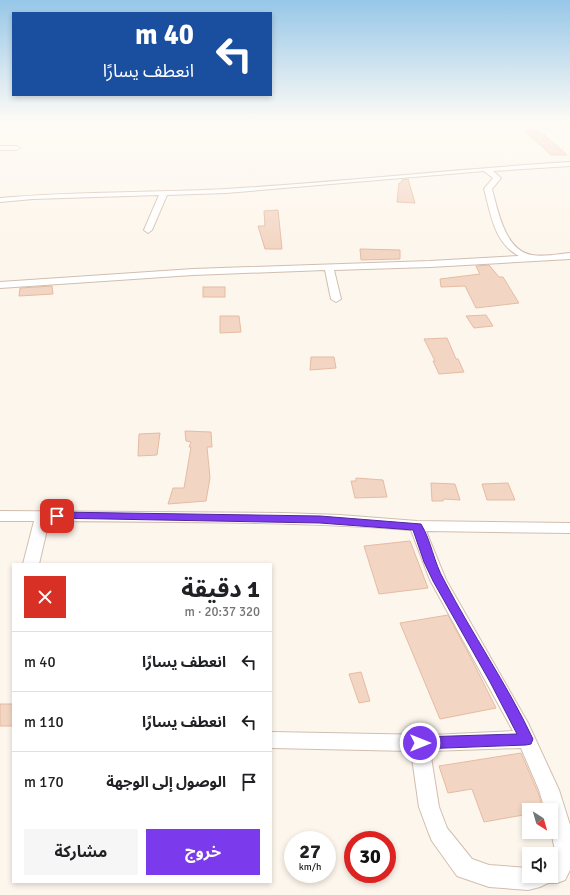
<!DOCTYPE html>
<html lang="ar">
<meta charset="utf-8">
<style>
:root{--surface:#fff;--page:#f6f6f6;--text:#202124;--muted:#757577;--line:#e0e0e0;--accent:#7c3aed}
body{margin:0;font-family:Signika,"Noto Sans Arabic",sans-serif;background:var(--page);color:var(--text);direction:rtl;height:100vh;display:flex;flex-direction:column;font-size:15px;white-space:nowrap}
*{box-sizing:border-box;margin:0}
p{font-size:13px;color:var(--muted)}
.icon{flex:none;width:22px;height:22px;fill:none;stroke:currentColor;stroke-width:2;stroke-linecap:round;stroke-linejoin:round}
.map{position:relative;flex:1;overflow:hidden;direction:ltr}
.drawer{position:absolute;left:12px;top:563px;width:260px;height:320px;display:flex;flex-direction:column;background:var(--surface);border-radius:0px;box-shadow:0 2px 6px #0003;direction:rtl}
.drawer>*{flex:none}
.guide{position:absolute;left:12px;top:12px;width:260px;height:84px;border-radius:0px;box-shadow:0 2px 6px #0003;direction:rtl;background:#1a4fa0;color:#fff;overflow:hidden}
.needle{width:26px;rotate:143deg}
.buttons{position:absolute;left:522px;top:803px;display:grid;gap:8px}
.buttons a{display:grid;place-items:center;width:36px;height:36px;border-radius:0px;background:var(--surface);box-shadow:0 2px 6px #0003;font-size:20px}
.speed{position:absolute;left:284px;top:831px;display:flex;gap:8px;font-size:20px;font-weight:700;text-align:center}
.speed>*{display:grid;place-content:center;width:52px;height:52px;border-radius:50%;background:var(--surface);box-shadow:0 2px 6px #0003;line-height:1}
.speed small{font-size:10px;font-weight:400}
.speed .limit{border:6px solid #d22;background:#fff;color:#111}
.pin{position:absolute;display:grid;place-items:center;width:34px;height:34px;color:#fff;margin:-17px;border-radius:8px;box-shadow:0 2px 6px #0006}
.me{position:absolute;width:44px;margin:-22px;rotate:90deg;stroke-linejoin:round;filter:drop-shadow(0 0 3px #0008)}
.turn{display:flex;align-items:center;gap:14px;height:84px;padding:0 12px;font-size:18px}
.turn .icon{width:52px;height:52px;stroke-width:2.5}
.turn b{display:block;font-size:28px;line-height:34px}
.round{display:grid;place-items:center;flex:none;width:42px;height:42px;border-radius:0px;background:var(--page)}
.summary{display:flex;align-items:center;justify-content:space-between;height:68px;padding:0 12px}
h1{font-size:24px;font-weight:700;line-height:30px}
.cta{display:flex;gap:8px;margin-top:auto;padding:8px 12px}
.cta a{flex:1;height:46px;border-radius:0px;background:var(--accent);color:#fff;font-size:16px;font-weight:700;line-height:46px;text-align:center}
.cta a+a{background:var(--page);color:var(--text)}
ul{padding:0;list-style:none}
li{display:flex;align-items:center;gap:12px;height:60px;padding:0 12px;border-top:1px solid var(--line)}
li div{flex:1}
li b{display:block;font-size:15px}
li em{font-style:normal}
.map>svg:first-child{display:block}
.building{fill:#f3d5c3;stroke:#e6bba3}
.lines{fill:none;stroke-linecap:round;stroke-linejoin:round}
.street-casing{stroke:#d1beb0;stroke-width:2}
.street{fill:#fff;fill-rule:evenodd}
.route{fill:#7c3aed;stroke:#51269a}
</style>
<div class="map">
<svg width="570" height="895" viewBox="0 0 570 895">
<rect width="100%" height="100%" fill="#fdf6ec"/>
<g class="building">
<path d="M525,131h15l27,24h-16z"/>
<path d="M408,179l7,24 -18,-1 2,-19h2l1,-3z"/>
<path d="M278,210l4,39h-17l-7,-23h7l-1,-15z"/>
<path d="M360,249l40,1v9l-39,1z"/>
<path d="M489,265l10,12h4l16,26 -43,5 -11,-22 -24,1 -1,-8 40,-5 -4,-8z"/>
<path d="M52,286l1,8 -34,2 1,-8z"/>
<rect x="203" y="287" width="22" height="10"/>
<path d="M486,315l7,11 -19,2 -8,-12z"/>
<path d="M220,316h19l2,16 -21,1z"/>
<path d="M447,338l9,21h2l6,13 -25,2 -6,-13h2l-11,-22z"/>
<path d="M311,357h23l2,11 -26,2z"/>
<path d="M185,431l26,1 1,15h-5l3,31 -4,23 -38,3 5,-16h11l7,-41h-2l2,-5 -5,-1z"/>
<path d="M160,433l-3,22 -19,1 1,-22z"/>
<path d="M356,478l27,2 4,17 -32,1 -4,-17h5z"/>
<path d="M431,483l24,1 5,16 -16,-1 -1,2h-11z"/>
<path d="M508,483l7,17h-28l-5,-16z"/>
<path d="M410,541l18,47 -49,6 -15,-48z"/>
<path d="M448,615l26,49 22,44 -56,11 -40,-96z"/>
<path d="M361,672l9,29 -11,2 -10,-29z"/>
<rect x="0" y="704" width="13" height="22"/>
<path d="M521,753l18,42 4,15h-14v4l-45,8 -12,-33 -24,4 -9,-27z"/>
</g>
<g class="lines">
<defs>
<g id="street">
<path d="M0,146h17l3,2 -3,2h-17z"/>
<path d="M570,162v4l-77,5 8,7 -9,11c6,22 13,62 40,66 11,2 27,-1 38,-2v6l-140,8 -96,3 7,29 -5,3 -5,-3 -6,-29 -132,5 -193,13v-6l193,-13 237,-8 89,-5c-25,-13 -28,-42 -35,-67l9,-11 -9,-7 -258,22 -59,2 -15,35 -4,3 -4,-3 15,-35 -126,4 -33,3v-4c75,-7 151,-5 226,-9 115,-7 229,-20 344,-27z"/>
<path d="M0,511l283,2 57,2 77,6 153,2v10l-144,-2 20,49 82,143 31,67 11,35v45l-5,10 -8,3h-9l-8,4 -12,3 -39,-3 -32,-11 -25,-35 -3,-7 -10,-27 -8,-56 -140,-3v-16l161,3 81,-4 -83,-151 -19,-50c-120,-9 -241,-8 -362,-9l-10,43h-16l11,-43h-34zM521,748l18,42 6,20h6v21l4,20 -4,11v14h-22v-8l-40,-3 -17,-6 -25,-31 -8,-21 -9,-56z"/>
</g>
</defs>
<use href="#street" class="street-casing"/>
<use href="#street" class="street"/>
</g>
<linearGradient id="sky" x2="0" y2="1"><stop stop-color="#97c7e8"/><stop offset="0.49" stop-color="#fefbf6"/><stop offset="1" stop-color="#fefbf6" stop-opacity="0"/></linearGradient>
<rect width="570" height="247" fill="url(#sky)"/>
<path class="route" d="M57,512l263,4 101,8c10,16 13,39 23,56 28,54 63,104 89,159l-2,5 -5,1 -106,4 -5,-2 -2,-4 2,-4 5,-2 97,-3 -27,-52 -57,-101 -9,-19 -11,-32 -93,-7 -267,-5 -1,-2z"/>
</svg>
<div class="buttons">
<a><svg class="needle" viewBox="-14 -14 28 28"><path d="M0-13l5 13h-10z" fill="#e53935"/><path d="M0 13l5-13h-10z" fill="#757577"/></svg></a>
<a><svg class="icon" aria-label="sound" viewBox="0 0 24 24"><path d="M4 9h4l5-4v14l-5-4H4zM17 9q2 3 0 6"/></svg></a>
</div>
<div class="speed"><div>27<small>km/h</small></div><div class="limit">30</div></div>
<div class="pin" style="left:57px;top:516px;background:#d93025"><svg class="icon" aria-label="arrive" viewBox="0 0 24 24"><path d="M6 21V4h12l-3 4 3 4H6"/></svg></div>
<svg class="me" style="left:420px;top:743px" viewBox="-20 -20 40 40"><circle r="17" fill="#7c3aed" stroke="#fff" stroke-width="3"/><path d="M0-11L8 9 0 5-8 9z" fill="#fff"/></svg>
<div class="guide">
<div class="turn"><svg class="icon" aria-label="left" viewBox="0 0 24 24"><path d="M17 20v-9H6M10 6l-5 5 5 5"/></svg><div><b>40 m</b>انعطف يسارًا</div></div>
</div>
<section class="drawer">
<div class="summary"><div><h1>1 دقيقة</h1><p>320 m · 20:37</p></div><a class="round" style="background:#d93025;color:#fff"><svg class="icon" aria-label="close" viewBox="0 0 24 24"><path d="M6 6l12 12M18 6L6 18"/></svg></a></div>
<ul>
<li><svg class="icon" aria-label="left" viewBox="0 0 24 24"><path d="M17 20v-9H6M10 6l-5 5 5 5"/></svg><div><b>انعطف يسارًا</b></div><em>40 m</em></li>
<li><svg class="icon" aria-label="left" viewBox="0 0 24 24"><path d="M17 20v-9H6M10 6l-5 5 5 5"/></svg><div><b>انعطف يسارًا</b></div><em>110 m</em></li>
<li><svg class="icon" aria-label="arrive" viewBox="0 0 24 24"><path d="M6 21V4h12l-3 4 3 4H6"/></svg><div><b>الوصول إلى الوجهة</b></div><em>170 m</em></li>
</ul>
<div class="cta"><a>خروج</a><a>مشاركة</a></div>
</section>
</div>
